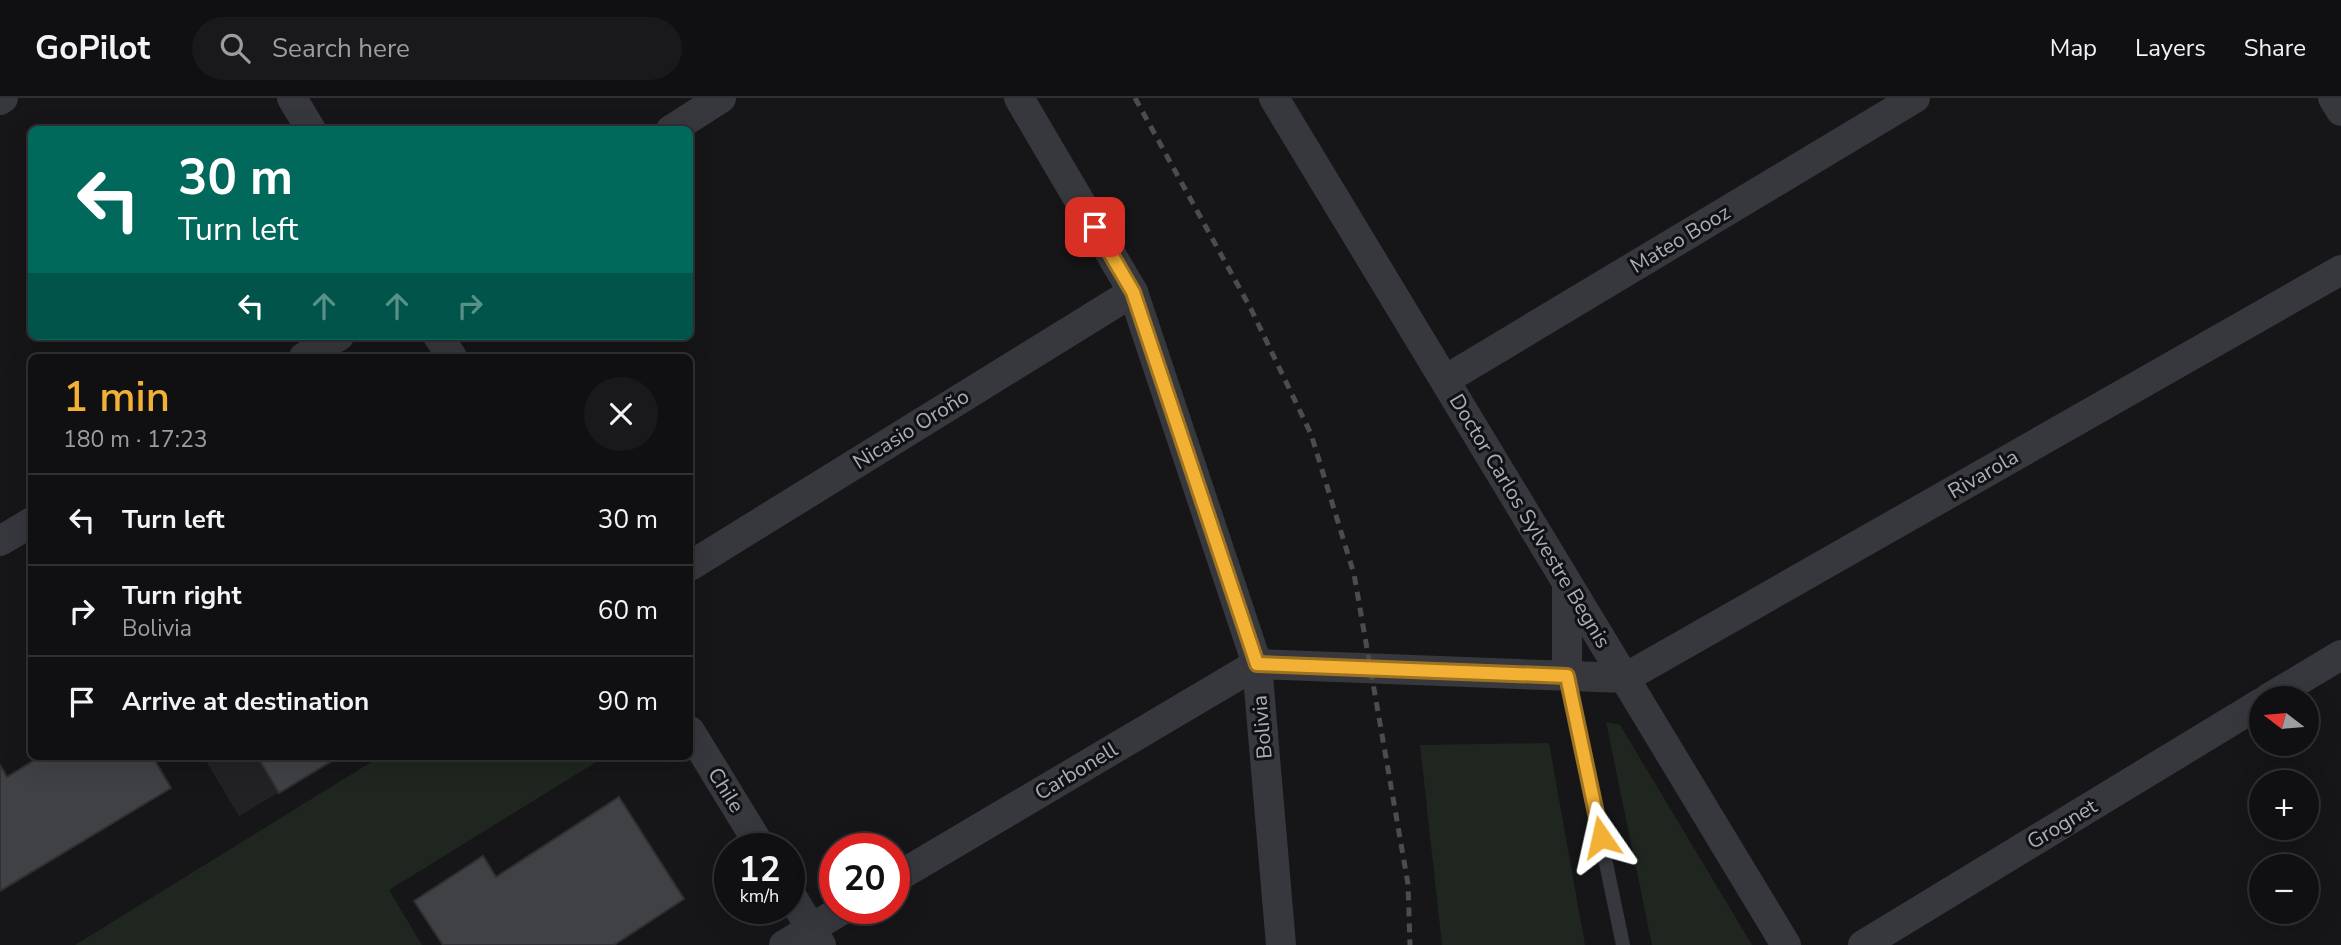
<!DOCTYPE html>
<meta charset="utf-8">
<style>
:root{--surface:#101012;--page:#19191b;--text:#f1f3f6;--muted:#9c9d9f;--line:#303032;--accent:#f2b134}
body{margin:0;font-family:"Nunito Sans",sans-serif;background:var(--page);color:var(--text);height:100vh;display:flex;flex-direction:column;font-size:26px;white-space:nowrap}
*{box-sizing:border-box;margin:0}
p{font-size:23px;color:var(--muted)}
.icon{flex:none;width:38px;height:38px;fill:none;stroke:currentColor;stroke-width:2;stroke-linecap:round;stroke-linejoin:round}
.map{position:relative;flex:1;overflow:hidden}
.details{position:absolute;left:28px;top:256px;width:665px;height:406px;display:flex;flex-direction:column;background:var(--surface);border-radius:10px;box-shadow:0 7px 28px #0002,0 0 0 2px var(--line)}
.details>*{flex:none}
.top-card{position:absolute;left:28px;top:28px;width:665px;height:214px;border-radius:10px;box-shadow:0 7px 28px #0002,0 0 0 2px var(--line);background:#00695c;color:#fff;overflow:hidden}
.needle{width:46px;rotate:286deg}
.controls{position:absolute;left:2249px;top:588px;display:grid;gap:14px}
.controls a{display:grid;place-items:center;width:70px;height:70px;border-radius:50%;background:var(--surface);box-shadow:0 7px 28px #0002,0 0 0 2px var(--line);font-size:35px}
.speed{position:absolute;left:714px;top:735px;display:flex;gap:14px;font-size:35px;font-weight:700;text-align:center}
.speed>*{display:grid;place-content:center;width:91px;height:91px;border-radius:50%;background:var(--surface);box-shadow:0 7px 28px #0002,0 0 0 2px var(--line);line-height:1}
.speed small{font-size:18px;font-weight:400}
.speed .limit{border:10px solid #d22;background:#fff;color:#111}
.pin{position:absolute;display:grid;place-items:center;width:60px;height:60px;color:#fff;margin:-30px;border-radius:14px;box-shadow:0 4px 10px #0006}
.me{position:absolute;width:77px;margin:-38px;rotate:349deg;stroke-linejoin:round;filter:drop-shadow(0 0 5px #0008)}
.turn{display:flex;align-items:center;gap:24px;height:147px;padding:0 35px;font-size:32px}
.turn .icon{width:91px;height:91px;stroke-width:2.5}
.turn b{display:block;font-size:49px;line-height:60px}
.lanes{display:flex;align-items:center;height:66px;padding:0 35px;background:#0003;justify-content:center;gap:35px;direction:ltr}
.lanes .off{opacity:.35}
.round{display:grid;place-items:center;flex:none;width:74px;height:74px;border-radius:37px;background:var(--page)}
.headline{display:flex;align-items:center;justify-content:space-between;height:119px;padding:0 35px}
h1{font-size:42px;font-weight:600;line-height:52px;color:var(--accent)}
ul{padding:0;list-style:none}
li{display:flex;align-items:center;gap:21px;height:91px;padding:0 35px;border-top:2px solid var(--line)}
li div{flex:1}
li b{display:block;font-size:26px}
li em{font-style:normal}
header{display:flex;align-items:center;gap:42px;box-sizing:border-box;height:98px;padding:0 35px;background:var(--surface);border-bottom:2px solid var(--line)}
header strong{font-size:33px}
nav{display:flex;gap:38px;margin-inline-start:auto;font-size:24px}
.search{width:490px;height:63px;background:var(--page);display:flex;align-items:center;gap:18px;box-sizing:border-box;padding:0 24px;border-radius:38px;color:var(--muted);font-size:26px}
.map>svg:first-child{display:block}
.built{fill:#222225}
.green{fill:#1e261f}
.building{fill:#404145;stroke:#303034;stroke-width:2}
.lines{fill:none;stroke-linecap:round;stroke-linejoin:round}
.service{stroke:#37383d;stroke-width:14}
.minor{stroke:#37383d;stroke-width:30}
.rail{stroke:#4a4c52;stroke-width:5;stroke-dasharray:9 7;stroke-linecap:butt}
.route-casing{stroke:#9d7322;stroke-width:18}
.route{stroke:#f2b134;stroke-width:12}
.labels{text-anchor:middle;stroke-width:6;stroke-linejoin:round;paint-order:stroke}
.street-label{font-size:21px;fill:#a8adb8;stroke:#111113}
</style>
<header>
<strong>GoPilot</strong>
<div class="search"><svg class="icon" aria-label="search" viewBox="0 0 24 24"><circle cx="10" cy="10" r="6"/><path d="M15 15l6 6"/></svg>Search here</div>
<nav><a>Map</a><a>Layers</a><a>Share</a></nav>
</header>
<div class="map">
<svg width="2341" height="847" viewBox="0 0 2341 847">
<rect width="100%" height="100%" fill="#161618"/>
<path class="built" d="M203,658h137l-101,60z"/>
<g class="green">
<path d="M1606,624l14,3 132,220h-100z"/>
<path d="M1549,645l36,202h-143l-22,-200z"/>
<path d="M381,658h225l-217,134 33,55h-347z"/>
</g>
<g class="building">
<path d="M41,658h111l19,32 -171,103v-126l7,12z"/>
<path d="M257,658h83l-61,37z"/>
<path d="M619,699l65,102 -70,46h-171l-29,-44 69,-45 13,21z"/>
</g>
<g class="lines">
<path class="service" d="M1567,578l56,269"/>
<g class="minor">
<path d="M292,0l19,32"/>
<path d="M1019,0l114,194 124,372 24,281"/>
<path d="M1274,0l512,847"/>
<path d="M2333,0l8,13"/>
<path d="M0,2l3,-2"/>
<path d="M671,32l50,-32"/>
<path d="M438,238l14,21"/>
<path d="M304,259l35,-21"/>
<path d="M1445,282l470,-282"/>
<path d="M0,443l32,-19"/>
<path d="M690,468l443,-274"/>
<path d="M1567,487v91"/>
<path d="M2269,600l72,-43"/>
<path d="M690,633l72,118"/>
<path d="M894,781l363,-215 368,14 716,-408"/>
<path d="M789,794l32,53"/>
<path d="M784,847l61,-37"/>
<path d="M1863,847l398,-242"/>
</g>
<path class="rail" d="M1135,0l116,211 60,125 43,140 54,310 2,61"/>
</g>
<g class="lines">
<defs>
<path id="route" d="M1095,129l38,65 124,372 310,12 34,161"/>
</defs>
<use href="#route" class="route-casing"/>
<use href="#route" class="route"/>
</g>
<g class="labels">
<g class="street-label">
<text transform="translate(1680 141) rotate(-31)" y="7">Mateo Booz</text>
<text transform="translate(911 331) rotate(-32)" y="7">Nicasio Oroño</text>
<text transform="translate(1983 376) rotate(-30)" y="7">Rivarola</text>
<text transform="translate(1530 423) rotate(59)" y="7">Doctor Carlos Sylvestre Begnis</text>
<text transform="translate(1262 629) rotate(-95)" y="7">Bolivia</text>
<text transform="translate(1076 673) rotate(-31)" y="7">Carbonell</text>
<text transform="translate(726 692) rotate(58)" y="7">Chile</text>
<text transform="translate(2062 726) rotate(-31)" y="7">Grognet</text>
</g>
</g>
</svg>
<div class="controls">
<a><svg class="needle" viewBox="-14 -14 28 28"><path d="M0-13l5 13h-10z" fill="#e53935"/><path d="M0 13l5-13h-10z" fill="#9c9d9f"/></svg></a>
<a>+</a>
<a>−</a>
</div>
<div class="speed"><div>12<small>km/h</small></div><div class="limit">20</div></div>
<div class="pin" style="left:1095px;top:129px;background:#d93025"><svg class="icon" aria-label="arrive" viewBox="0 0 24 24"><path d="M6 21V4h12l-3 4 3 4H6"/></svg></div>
<svg class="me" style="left:1601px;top:739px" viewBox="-20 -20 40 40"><path d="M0-17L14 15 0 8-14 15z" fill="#f2b134" stroke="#fff" stroke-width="4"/></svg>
<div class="top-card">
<div class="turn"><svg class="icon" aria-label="left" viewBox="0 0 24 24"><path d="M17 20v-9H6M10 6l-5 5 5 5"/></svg><div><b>30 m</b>Turn left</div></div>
<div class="lanes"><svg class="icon" aria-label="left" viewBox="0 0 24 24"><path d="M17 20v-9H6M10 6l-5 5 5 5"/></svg><svg class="icon off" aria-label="ahead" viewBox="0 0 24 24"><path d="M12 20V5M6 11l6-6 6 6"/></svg><svg class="icon off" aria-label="ahead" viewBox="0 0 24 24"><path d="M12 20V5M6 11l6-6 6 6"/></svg><svg class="icon off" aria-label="right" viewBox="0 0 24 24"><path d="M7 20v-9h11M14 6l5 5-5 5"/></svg></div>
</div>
<section class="details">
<div class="headline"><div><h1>1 min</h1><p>180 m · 17:23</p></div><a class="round"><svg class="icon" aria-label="close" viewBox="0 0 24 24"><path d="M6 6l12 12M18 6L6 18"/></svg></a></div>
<ul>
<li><svg class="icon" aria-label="left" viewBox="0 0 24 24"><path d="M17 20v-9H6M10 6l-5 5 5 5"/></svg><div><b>Turn left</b></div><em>30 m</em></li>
<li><svg class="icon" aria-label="right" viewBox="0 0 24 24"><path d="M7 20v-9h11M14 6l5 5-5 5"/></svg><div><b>Turn right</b><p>Bolivia</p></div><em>60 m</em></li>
<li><svg class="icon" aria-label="arrive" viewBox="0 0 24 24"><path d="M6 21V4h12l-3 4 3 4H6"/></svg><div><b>Arrive at destination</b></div><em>90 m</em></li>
</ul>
</section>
</div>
